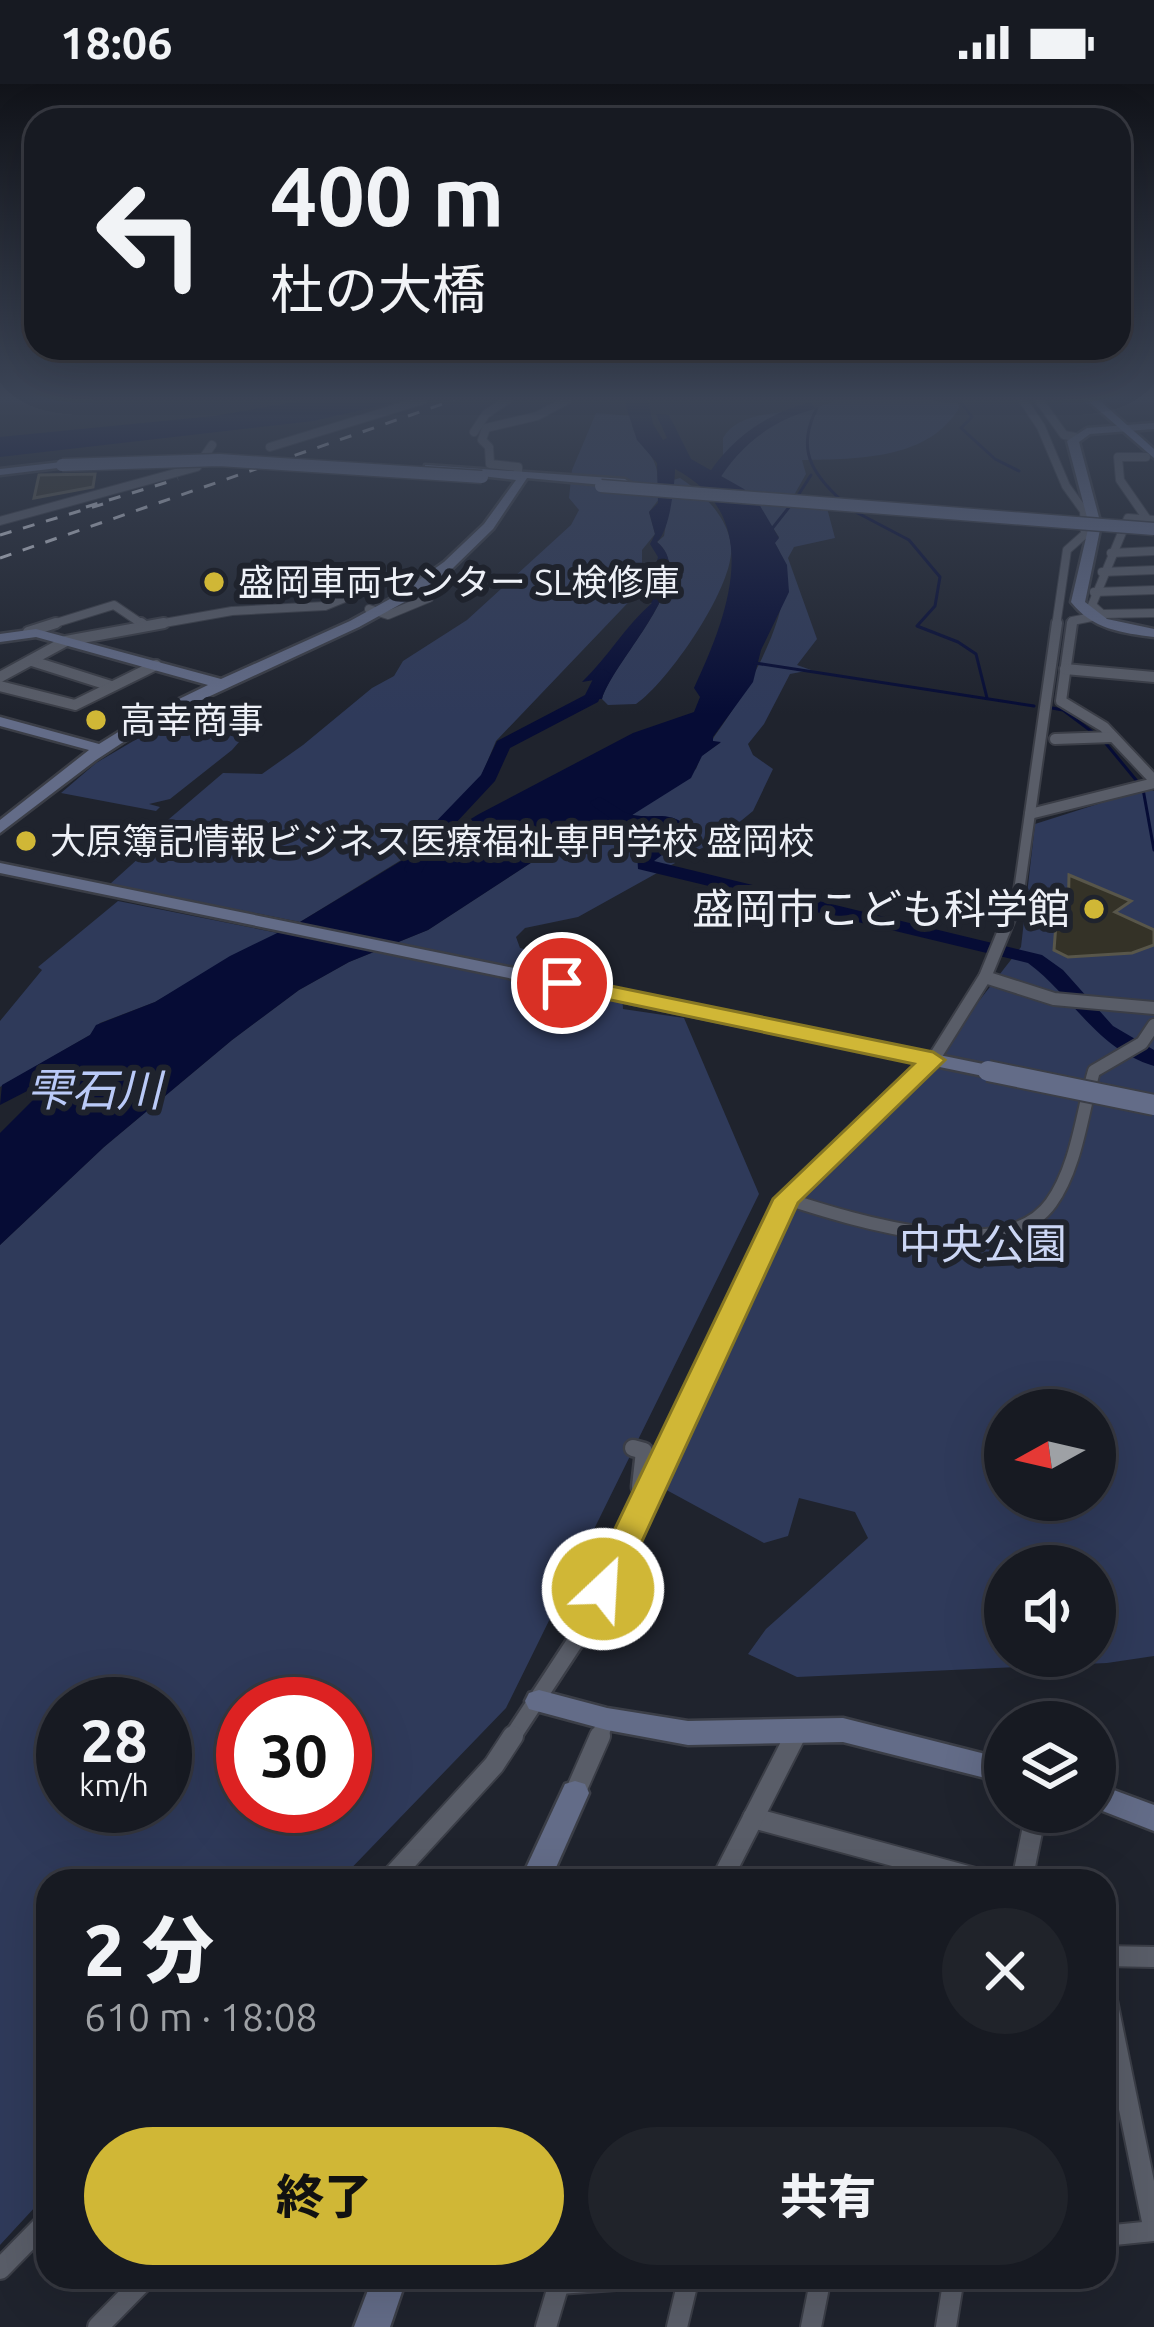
<!DOCTYPE html>
<html lang="ja">
<meta charset="utf-8">
<style>
:root{--surface:#171a22;--page:#20232a;--text:#f1f3f6;--muted:#9ea1a5;--line:#363840;--accent:#d0b736}
body{margin:0;font-family:Ubuntu,"Noto Sans JP",sans-serif;background:var(--page);color:var(--text);height:100vh;display:flex;flex-direction:column;font-size:45px;white-space:nowrap}
*{box-sizing:border-box;margin:0}
p{font-size:39px;color:var(--muted)}
.icon{flex:none;width:66px;height:66px;fill:none;stroke:currentColor;stroke-width:2;stroke-linecap:round;stroke-linejoin:round}
.map{position:relative;flex:1;overflow:hidden}
.drawer{position:absolute;left:36px;top:1785px;width:1080px;height:420px;display:flex;flex-direction:column;background:var(--surface);border-radius:36px;box-shadow:0 12px 48px #0002,0 0 0 3px var(--line)}
.drawer>*{flex:none}
.guide{position:absolute;left:24px;top:24px;width:1107px;height:252px;border-radius:36px;box-shadow:0 12px 48px #0002,0 0 0 3px var(--line);background:#171a22;color:var(--text);overflow:hidden}
.needle{width:78px;rotate:262deg}
.buttons{position:absolute;left:984px;top:1305px;display:grid;gap:24px}
.buttons a{display:grid;place-items:center;width:132px;height:132px;border-radius:50%;background:var(--surface);box-shadow:0 12px 48px #0002,0 0 0 3px var(--line);font-size:60px}
.speed{position:absolute;left:36px;top:1593px;display:flex;gap:24px;font-size:60px;font-weight:700;text-align:center}
.speed>*{display:grid;place-content:center;width:156px;height:156px;border-radius:50%;background:var(--surface);box-shadow:0 12px 48px #0002,0 0 0 3px var(--line);line-height:1}
.speed small{font-size:30px;font-weight:400}
.speed .limit{border:18px solid #d22;background:#fff;color:#111}
.pin{position:absolute;display:grid;place-items:center;width:102px;height:102px;color:#fff;margin:-51px;border:6px solid #fff;border-radius:50%;box-shadow:0 3px 12px #0007}
.me{position:absolute;width:132px;margin:-66px;rotate:25deg;stroke-linejoin:round;filter:drop-shadow(0 0 9px #0008)}
.turn{display:flex;align-items:center;gap:42px;height:252px;padding:0 48px;font-size:54px}
.turn .icon{width:156px;height:156px;stroke-width:2.5}
.turn b{display:block;font-size:84px;line-height:102px}
.round{display:grid;place-items:center;flex:none;width:126px;height:126px;border-radius:63px;background:var(--page)}
.headline{display:flex;align-items:center;justify-content:space-between;height:204px;padding:0 48px}
h1{font-size:72px;font-weight:800;line-height:90px}
.action{display:flex;gap:24px;margin-top:auto;padding:24px 48px}
.action a{flex:1;height:138px;border-radius:72px;background:var(--accent);color:#111;font-size:48px;font-weight:800;line-height:138px;text-align:center}
.action a+a{background:var(--page);color:var(--text)}
.status{display:flex;justify-content:space-between;align-items:center;height:84px;padding:0 60px;background:var(--surface);direction:ltr}
.status svg{height:33px;fill:currentColor}
.map>svg:first-child{display:block}
.green{fill:#2f3a5a;fill-rule:evenodd}
.water{fill:#060c35}
.lines{fill:none;stroke-linecap:round;stroke-linejoin:round}
.stream{stroke:#060c35;stroke-width:3}
.river{fill:#060c35;fill-rule:evenodd}
.building{fill:#343227;stroke:#58564a;stroke-width:3}
.street-far4-casing{stroke:#3b3e47;stroke-width:10}
.street-far3-casing{stroke:#3b3e47;stroke-width:14}
.street-far2-casing{stroke:#3b3e47;stroke-width:16}
.street-far1-casing{stroke:#3b3e47;stroke-width:21}
.street-casing{stroke:#3b3e47;stroke-width:24}
.secondary-casing{stroke:#3b3e47;stroke-width:5}
.primary-casing{stroke:#3b3e47;stroke-width:5}
.street-far4{stroke:#595d68;stroke-width:8}
.street-far3{stroke:#595d68;stroke-width:10}
.street-far2{stroke:#595d68;stroke-width:12}
.street-far1{stroke:#595d68;stroke-width:16}
.street{stroke:#595d68;stroke-width:20}
.secondary{fill:#636c88;fill-rule:evenodd}
.primary{fill:#6d7ca7;fill-rule:evenodd}
.rail{stroke:#d3d6de;stroke-width:3;stroke-dasharray:12 12;stroke-linecap:butt}
.secondary-bridge-far1-casing{stroke:#3b3e47;stroke-width:15;stroke-linecap:butt}
.secondary-bridge-casing{stroke:#3b3e47;stroke-width:24;stroke-linecap:butt}
.secondary-bridge-far1{stroke:#636c88;stroke-width:12}
.secondary-bridge{stroke:#636c88;stroke-width:20}
.route{fill:#d0b736;stroke:#877723;stroke-width:3}
.poi-dot{fill:#d0b736;stroke:#1f232d;stroke-width:4.5}
.labels{text-anchor:middle;stroke-width:12;stroke-linejoin:round;paint-order:stroke}
.far-poi-label{font-size:36px;fill:#edf0f7;stroke:#1f232d;text-anchor:start}
.poi-label{font-size:42px;fill:#edf0f7;stroke:#1f232d;text-anchor:end}
.park-label{font-size:42px;fill:#ccd7f5;stroke:#1f232d}
.water-label{font-size:45px;font-style:italic;fill:#bacaf8;stroke:#1f232d}
</style>
<div class="status"><b>18:06</b><svg viewBox="0 0 49 12"><path d="M0 12V9h3v3zM5 12V6h3v6zM10 12V3h3v9zM15 12V0h3v12zM26 1h20v11H26zM47 4h2v5h-2z"/></svg></div>
<div class="map">
<svg width="1154" height="2243" viewBox="0 0 1154 2243">
<rect width="100%" height="100%" fill="#1f232d"/>
<g class="green">
<path d="M834,316h123l2,8c-30,51 -99,51 -157,52l4,14 -17,30 38,4 8,30 -41,9 -6,11 29,81 -20,26 14,5 -21,4 -26,50 -16,20 5,11 20,14 -20,42 -33,27 -142,79 -53,11 -9,9 4,11 60,16 42,26 1,19 61,9 75,176 -253,514 -167,173h-291v312l-48,52v-1000l104,-98 128,-107 67,-50 50,-28 79,-32 115,-75 86,-38 67,-48 5,-13 19,-13 -8,-2 2,-4c31,-43 96,-144 60,-195l5,-5c-20,-31 -33,-46 -66,-63l10,-16v-20c19,-35 84,-19 111,-38zM63,1620h102v102h-102zM243,1620h102v102h-102z"/>
<path d="M596,329l36,3c-3,22 20,33 24,51 3,10 1,22 3,32l-10,13 6,22 -13,16v38l-146,153 -16,38 -56,67 -124,76 -190,-38 30,-27 15,-26 68,-58 39,1 41,-29 69,-57 22,-12 9,-15 64,-41 104,-95 8,-15 -10,-12 3,-28z"/>
<path d="M680,394c23,15 47,38 51,67 5,39 -62,136 -95,159l-28,1 -6,-6c13,-43 99,-120 55,-157l7,-6 9,-56z"/>
<path d="M186,626l67,16 -21,24 -62,49 -21,5 11,3 -4,4 -95,-18 35,-30z"/>
<path d="M1148,704l6,3v865l-47,7 -310,14 -49,-23 18,-25 102,-91 -13,-26 -56,-14 -11,38 -24,7 -103,-56 7,-21 119,-267 146,-139 88,-113 14,-123zM1005,1326h90v90h-90zM1005,1482h90v90h-90z"/>
<path d="M118,817l160,32 -123,69 -55,21 -10,12 -90,52v-66l42,-51 -4,-3z"/>
</g>
<g class="water">
<path d="M306,316h99l-92,21 -313,36v-20l214,-21z"/>
<path d="M624,316h24l5,24 10,16 4,-2 -11,-24 13,1 22,44 53,30 15,15 20,34 -4,5 12,22 2,27 -28,58 -8,32 -40,55v4l8,1 -19,14 -11,22 -62,39 -86,38 -115,75 -79,32 -50,28 -67,50 -128,107 -104,98v-112l43,-43 -8,-3 -35,18 2,-20 88,-50 6,-10 59,-23 75,-46 70,-34 179,-108 154,-81 61,-21 6,-15 -6,-9c34,-73 72,-171 -19,-219 0,10 -4,60 -18,73 44,36 -42,115 -55,157h-15l7,-19 -12,2c27,-26 44,-57 70,-79l-6,-2 12,-44 -8,-13 5,-10 -6,-22 9,-9 -1,-40 -20,-23z"/>
</g>
<g class="lines">
<g class="stream">
<path d="M935,316l26,2 11,15 -11,11 34,31 24,12"/>
<path d="M817,324c-21,41 -6,65 26,94"/>
<path d="M797,413l14,-22"/>
<path d="M852,426l57,30 31,37 -5,29 -18,20 41,16 18,12 11,44"/>
<path d="M771,446l19,-24"/>
<path d="M755,579l279,43"/>
<path d="M1052,624l11,2 32,24"/>
<path d="M1103,656l33,40"/>
<path d="M1143,705l11,61"/>
</g>
<g class="river">
<path d="M811,318l4,7c-44,11 -77,38 -100,77h-10l-2,-3c24,-42 61,-69 108,-81z"/>
<path d="M603,585l8,5 -13,28 -88,46 -15,33 -55,59 -19,33h-14l-3,-4 21,-36 56,-58 16,-34 88,-46 12,-24z"/>
<path d="M599,713c11,4 23,16 34,18 23,4 36,-5 55,12l-10,16 -24,18 388,94 21,15 50,56 41,24v16c-59,-18 -80,-69 -126,-103l-390,-94 -1,-17 32,-23 -7,-4h-42l-27,-19 -3,-4z"/>
</g>
</g>
<g class="building">
<path d="M95,390l-2,13 -59,11 5,-23z"/>
<path d="M1069,791l62,26 -16,11 39,18v15l-22,8 -64,4 -14,-7 2,-26 12,1z"/>
</g>
<g class="lines">
<defs>
<g id="street-far4">
<path d="M1023,316l18,27 25,59 18,25 1,23 -18,16 -11,76"/>
<path d="M1039,316l25,35 11,2"/>
<path d="M474,348l12,-18 21,-14"/>
<path d="M270,363l153,-47"/>
<path d="M1146,373h-28l2,23 27,39"/>
<path d="M518,390v-7l-28,-3 -1,-17 -7,-7 4,-12 51,-12 30,-16"/>
<path d="M1154,436l-26,-2 -36,87 10,9 52,-1"/>
<path d="M0,437l197,-54 15,-22"/>
<path d="M1111,469l43,-2"/>
<path d="M1102,488l52,-2"/>
<path d="M1094,508l60,-2"/>
<path d="M369,525l19,6 41,-17"/>
<path d="M46,542l68,-21 31,21"/>
<path d="M147,542l85,-15 93,-5 78,-32 21,4"/>
<path d="M1071,542l1,-5 20,-4"/>
</g>
<g id="street-far3">
<path d="M141,539l4,3"/>
<path d="M1072,539l-11,78 43,26 50,53"/>
<path d="M28,548l28,-9"/>
<path d="M32,577l79,25"/>
<path d="M1065,585l89,8"/>
<path d="M0,593l66,-36 98,-18"/>
<path d="M0,602l75,19 81,-40"/>
<path d="M1055,655l58,-2"/>
<path d="M1030,730l124,-31"/>
<path d="M1012,828l6,-14 39,-275"/>
</g>
<g id="street-far2">
<path d="M985,893l69,22 100,9"/>
<path d="M787,1115c63,20 217,70 264,4 26,-36 31,-91 43,-132l48,-28 12,-18"/>
<path d="M751,1192l36,-77 146,-139 52,-83 28,-68"/>
</g>
<g id="street-far1">
<path d="M633,1364l11,3 -4,36 5,10"/>
<path d="M511,1655l73,-111 168,-355"/>
<path d="M598,1655l9,-20"/>
<path d="M793,1655l6,-11"/>
</g>
<g id="street">
<path d="M575,1709l25,-57"/>
<path d="M753,1734l233,63"/>
<path d="M388,1797l106,-116 19,-29"/>
<path d="M721,1797l74,-145"/>
<path d="M1022,1797l14,-69"/>
<path d="M1104,1872l50,1"/>
<path d="M1104,1902l50,245"/>
<path d="M1104,2152l50,-5"/>
<path d="M0,2185l48,-49"/>
<path d="M559,2200l99,-7"/>
<path d="M98,2243l49,-50"/>
<path d="M546,2243l14,-47"/>
<path d="M677,2243l12,-50"/>
<path d="M811,2243l10,-50"/>
<path d="M946,2243l8,-50"/>
</g>
<g id="secondary">
<path d="M1154,339v6l-64,5 -11,8 22,83 -16,77 22,17 47,10v8c-32,-4 -62,-8 -83,-35l18,-77 -22,-84 20,-13z"/>
<path d="M62,378l4,1v4l-66,8v-6z"/>
<path d="M425,381l200,14 6,4 -6,4 -98,-9 -34,51 -40,39 -45,32 -49,27 -205,95 -58,38 -96,73v-13l89,-70 -89,-24v-9l99,27 45,-28 64,-31 -172,-48 -36,5v-8l36,-5 185,50 129,-58 49,-27 45,-32 40,-38 32,-44 -87,-10 -4,-1z"/>
<path d="M0,779l988,202 10,6 -10,6 -988,-204z"/>
<path d="M539,1606l68,18 81,13 155,-3 162,41v24l-162,-41 -155,3 -81,-15 -78,-21 -4,-8 4,-8z"/>
<path d="M575,1697l10,3 4,9 -39,88h-30l45,-97z"/>
<path d="M1095,1699l59,22v26l-59,-23z"/>
<path d="M373,2193h34l-17,50h-36z"/>
</g>
<path id="primary" d="M1087,316h12l55,49v9z"/>
</defs>
<use href="#street-far4" class="street-far4-casing"/>
<use href="#street-far3" class="street-far3-casing"/>
<use href="#street-far2" class="street-far2-casing"/>
<use href="#street-far1" class="street-far1-casing"/>
<use href="#street" class="street-casing"/>
<use href="#secondary" class="secondary-casing"/>
<use href="#primary" class="primary-casing"/>
<use href="#street-far4" class="street-far4"/>
<use href="#street-far3" class="street-far3"/>
<use href="#street-far2" class="street-far2"/>
<use href="#street-far1" class="street-far1"/>
<use href="#street" class="street"/>
<use href="#secondary" class="secondary"/>
<use href="#primary" class="primary"/>
<g class="rail">
<path d="M86,423l92,-28"/>
<path d="M0,451l103,-31"/>
<path d="M0,474l454,-158"/>
</g>
<defs>
<g id="secondary-bridge-far1">
<path d="M62,381l157,-5 263,17"/>
<path d="M601,402l553,43"/>
</g>
<path id="secondary-bridge" d="M988,987l166,34"/>
</defs>
<use href="#secondary-bridge-far1" class="secondary-bridge-far1-casing"/>
<use href="#secondary-bridge" class="secondary-bridge-casing"/>
<use href="#secondary-bridge-far1" class="secondary-bridge-far1"/>
<use href="#secondary-bridge" class="secondary-bridge"/>
</g>
<linearGradient id="sky" x2="0" y2="1"><stop stop-color="#111319"/><stop offset="0.5" stop-color="#3c4557"/><stop offset="1" stop-color="#3c4557" stop-opacity="0"/></linearGradient>
<rect width="1154" height="630" fill="url(#sky)"/>
<path class="route" d="M562,892l371,76 12,8 -147,143 -178,386 -5,10 -12,4 -12,-4 -5,-10 187,-390 141,-135 -360,-76v-10z"/>
<g class="poi-dot">
<circle cx="214" cy="498" r="12"/>
<circle cx="96" cy="636" r="12"/>
<circle cx="26" cy="757" r="12"/>
<circle cx="1094" cy="825" r="12"/>
</g>
<g class="labels">
<g class="far-poi-label">
<text x="238" y="511">盛岡車両センター SL検修庫</text>
<text x="120" y="649">高幸商事</text>
<text x="50" y="770">大原簿記情報ビジネス医療福祉専門学校 盛岡校</text>
</g>
<g class="poi-label">
<text x="1070" y="840">盛岡市こども科学館</text>
</g>
<g class="park-label">
<text x="983" y="1175">中央公園</text>
</g>
<g class="water-label">
<text x="94" y="1022">雫石川</text>
</g>
</g>
</svg>
<div class="buttons">
<a><svg class="needle" viewBox="-14 -14 28 28"><path d="M0-13l5 13h-10z" fill="#e53935"/><path d="M0 13l5-13h-10z" fill="#9ea1a5"/></svg></a>
<a><svg class="icon" aria-label="sound" viewBox="0 0 24 24"><path d="M4 9h4l5-4v14l-5-4H4zM17 9q2 3 0 6"/></svg></a>
<a><svg class="icon" aria-label="layers" viewBox="0 0 24 24"><path d="M12 4l9 5-9 5-9-5zM3 14l9 5 9-5"/></svg></a>
</div>
<div class="speed"><div>28<small>km/h</small></div><div class="limit">30</div></div>
<div class="pin" style="left:562px;top:899px;background:#d93025"><svg class="icon" aria-label="arrive" viewBox="0 0 24 24"><path d="M6 21V4h12l-3 4 3 4H6"/></svg></div>
<svg class="me" style="left:603px;top:1505px" viewBox="-20 -20 40 40"><circle r="17" fill="#d0b736" stroke="#fff" stroke-width="3"/><path d="M0-11L8 9 0 5-8 9z" fill="#fff"/></svg>
<div class="guide">
<div class="turn"><svg class="icon" aria-label="left" viewBox="0 0 24 24"><path d="M17 20v-9H6M10 6l-5 5 5 5"/></svg><div><b>400 m</b>杜の大橋</div></div>
</div>
<section class="drawer">
<div class="headline"><div><h1>2 分</h1><p>610 m · 18:08</p></div><a class="round"><svg class="icon" aria-label="close" viewBox="0 0 24 24"><path d="M6 6l12 12M18 6L6 18"/></svg></a></div>
<div class="action"><a>終了</a><a>共有</a></div>
</section>
</div>
